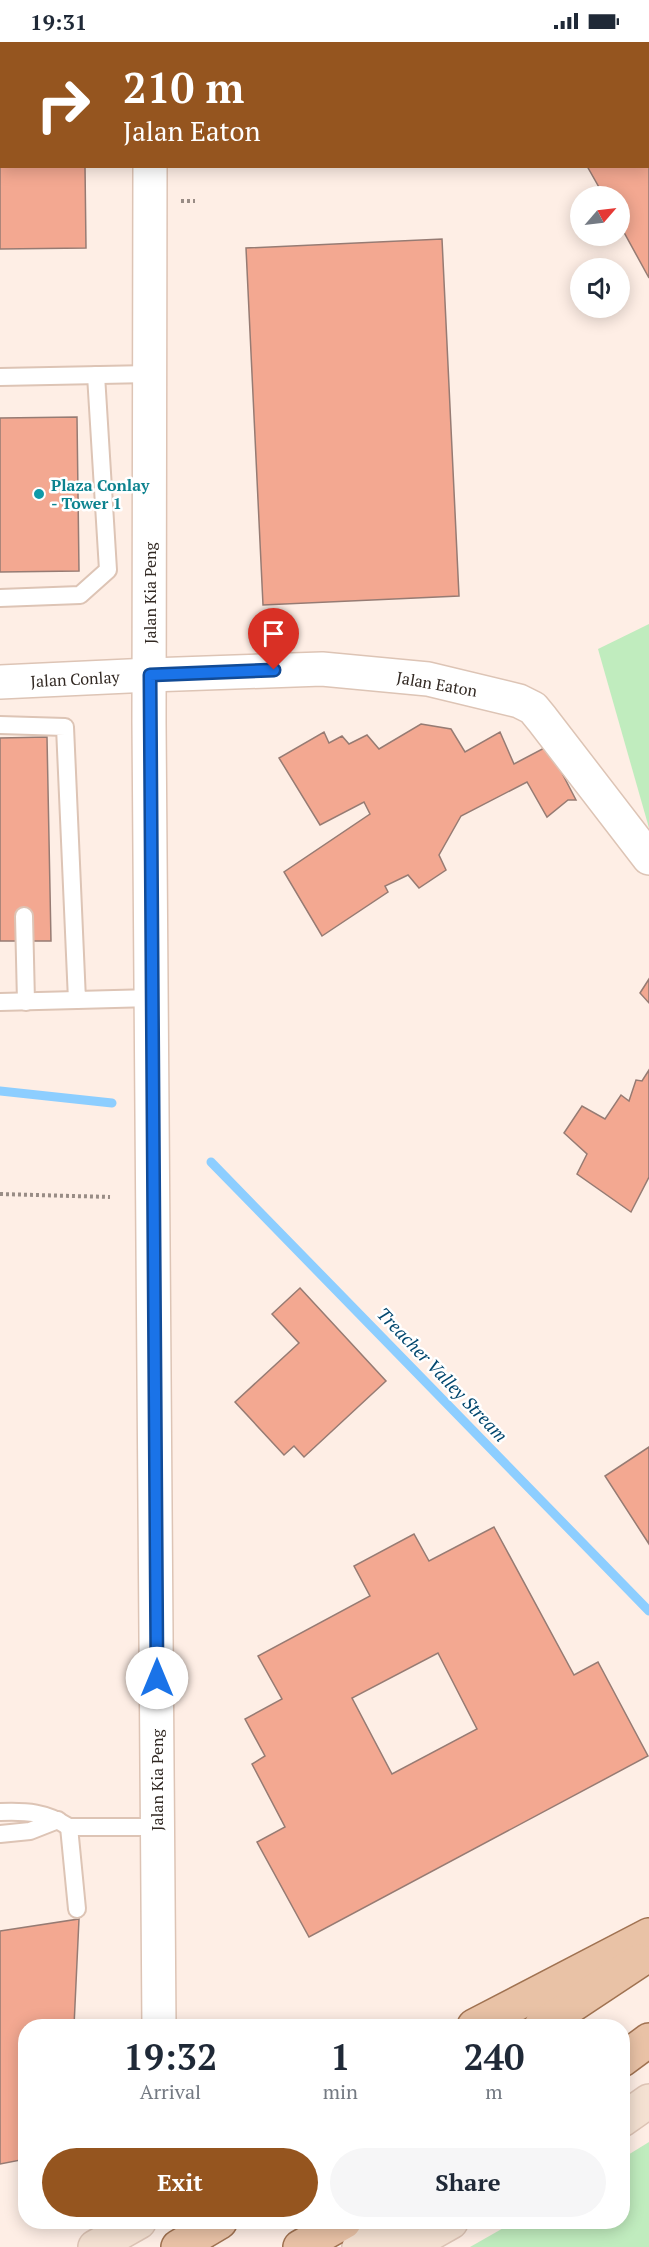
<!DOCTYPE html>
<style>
:root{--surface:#fff;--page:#f6f6f7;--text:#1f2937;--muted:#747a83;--accent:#95551f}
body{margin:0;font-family:"PT Serif",serif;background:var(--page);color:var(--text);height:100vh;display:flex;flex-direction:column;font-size:22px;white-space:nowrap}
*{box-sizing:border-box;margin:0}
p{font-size:20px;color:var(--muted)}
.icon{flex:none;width:33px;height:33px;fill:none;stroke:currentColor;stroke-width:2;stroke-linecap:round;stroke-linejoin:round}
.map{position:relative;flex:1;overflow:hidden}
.details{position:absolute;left:18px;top:1977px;width:612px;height:210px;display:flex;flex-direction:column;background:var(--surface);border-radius:24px;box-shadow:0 3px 15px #0003}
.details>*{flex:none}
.hud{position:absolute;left:0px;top:0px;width:650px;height:126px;box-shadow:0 3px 15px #0003;background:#95551f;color:#fff;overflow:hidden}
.needle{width:39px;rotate:62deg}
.buttons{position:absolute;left:570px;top:144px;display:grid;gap:12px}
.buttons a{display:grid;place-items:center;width:60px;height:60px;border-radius:50%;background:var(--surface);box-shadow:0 3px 15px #0003;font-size:30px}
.pin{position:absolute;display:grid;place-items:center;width:51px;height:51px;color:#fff;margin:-62px -26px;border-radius:50% 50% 50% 0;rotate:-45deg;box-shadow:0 0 6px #0007}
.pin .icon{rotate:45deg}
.me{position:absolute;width:66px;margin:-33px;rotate:0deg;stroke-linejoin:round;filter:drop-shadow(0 0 4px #0008)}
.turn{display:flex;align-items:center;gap:21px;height:126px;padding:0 24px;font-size:27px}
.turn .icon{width:78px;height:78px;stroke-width:2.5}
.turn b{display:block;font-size:42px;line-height:51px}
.eta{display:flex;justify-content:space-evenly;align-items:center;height:102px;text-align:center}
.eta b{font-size:36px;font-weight:800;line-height:42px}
.button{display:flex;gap:12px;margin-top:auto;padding:12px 24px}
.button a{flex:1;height:69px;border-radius:36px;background:var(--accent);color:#fff;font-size:24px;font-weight:800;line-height:69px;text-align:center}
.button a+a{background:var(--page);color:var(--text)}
.status{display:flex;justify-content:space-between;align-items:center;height:42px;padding:0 30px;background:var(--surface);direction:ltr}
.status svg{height:16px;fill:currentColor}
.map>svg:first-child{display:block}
.green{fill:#c0ecbe}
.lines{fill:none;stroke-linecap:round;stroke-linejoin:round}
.stream{stroke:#8dceff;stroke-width:9}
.building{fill:#f3a891;stroke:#967b73;stroke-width:1.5;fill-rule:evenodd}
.service-casing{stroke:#ddc4b5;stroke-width:20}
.minor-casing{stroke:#ddc4b5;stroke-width:36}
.tertiary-casing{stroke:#ddc4b5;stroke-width:36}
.secondary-casing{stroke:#ddc4b5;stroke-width:36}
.primary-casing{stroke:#a07251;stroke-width:36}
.path{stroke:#998c85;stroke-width:4;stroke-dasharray:3 3;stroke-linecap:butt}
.service{stroke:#fff;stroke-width:16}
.minor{stroke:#fff;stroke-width:33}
.tertiary{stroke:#fff;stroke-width:33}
.secondary{stroke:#f4e1d2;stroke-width:33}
.primary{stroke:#e9c2a6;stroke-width:33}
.route-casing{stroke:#114b97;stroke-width:15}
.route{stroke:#1a73e8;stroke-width:10}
.culture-dot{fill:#0f9aa8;stroke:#fff;stroke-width:2}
.labels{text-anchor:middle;stroke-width:5;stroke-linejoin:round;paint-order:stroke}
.culture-label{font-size:16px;font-weight:bold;fill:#0d838f;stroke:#fff;text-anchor:start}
.street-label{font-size:16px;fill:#312822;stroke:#fff}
.water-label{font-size:18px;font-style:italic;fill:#02476e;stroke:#fff}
</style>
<div class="status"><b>19:31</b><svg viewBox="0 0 49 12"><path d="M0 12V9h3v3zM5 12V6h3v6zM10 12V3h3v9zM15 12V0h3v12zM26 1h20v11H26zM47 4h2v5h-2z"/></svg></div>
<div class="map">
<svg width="649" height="2205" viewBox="0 0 649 2205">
<rect width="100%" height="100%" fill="#feeee5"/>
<g class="green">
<path d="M649,582v204l-51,-179z"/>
<path d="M649,2100v105h-179l44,-25h108l1,-64z"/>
</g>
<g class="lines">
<g class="stream">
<path d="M0,1049l112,12"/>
<path d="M211,1120l438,449"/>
</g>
</g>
<g class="building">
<path d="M0,0h84l-82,2v122h83l1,82 -86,1z"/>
<path d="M648,54h1v182l-29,-53v-29h-16l-17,-30h61z"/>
<path d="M442,197l17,357 -196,9 -17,-357z"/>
<path d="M77,375l2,154 -79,1v-154z"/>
<path d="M421,682l30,5 14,23 35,-20 14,32 34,-18 28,54h-8l-21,17 -20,-35 -66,34 -22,39 7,15 -27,18 -11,-13 -23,11 3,6 -66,44 -38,-64 86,-58 -6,-12 -44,23 -41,-67 45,-26 5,11 13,-7 7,8 18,-9 12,14z"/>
<path d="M47,695l4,204h-51v-203z"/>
<path d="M649,937v24l-9,-10z"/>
<path d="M649,1028v107l-18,35 -54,-38 10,-20 -23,-21 18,-27 23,13 16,-24 8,6 7,-21 6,1z"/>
<path d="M300,1246l86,93 -82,76 -10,-11 -10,9 -49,-53 64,-59 -27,-29z"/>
<path d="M649,1405v97l-44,-68z"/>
<path d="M494,1485l80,148 24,-13 50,94 -339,181 -52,-95 28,-15 -33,-63 13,-8 -20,-37 37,-20 -24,-43 112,-60 -16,-30 60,-32 15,27zM438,1611l39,76 -85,45 -40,-76z"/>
<path d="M79,1877l-5,107h-48v133l-26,5v-233z"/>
</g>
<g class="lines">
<defs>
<g id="service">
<path d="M0,335l150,-3"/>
<path d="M0,556l80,-3 28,-25 -12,-195"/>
<path d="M0,683l65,2 12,273 75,-2"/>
<path d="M24,874l2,86"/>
<path d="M0,960l77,-2"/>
<path d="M0,1770c27,-1 46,0 69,15h88"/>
<path d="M69,1785l8,82"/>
<path d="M0,1792l30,-3 28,-11"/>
</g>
<path id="minor" d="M150,633l172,-6 106,10 91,22 14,7 9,11 107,139"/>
<g id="tertiary">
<path d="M146,0v2"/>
<path d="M150,124l-1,556 10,1304"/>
<path d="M0,640l150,-7"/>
</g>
<g id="secondary">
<path d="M622,2078l27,-19"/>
<path d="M95,2205l44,-25"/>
<path d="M359,2205l46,-25"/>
<path d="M407,2205l44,-25"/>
</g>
<g id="primary">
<path d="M474,1984l175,-91"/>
<path d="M541,1984l98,-65"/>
<path d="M622,2018l27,-20"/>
<path d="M178,2205l42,-25"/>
<path d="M300,2205l44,-25"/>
</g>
</defs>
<use href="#service" class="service-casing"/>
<use href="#minor" class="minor-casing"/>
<use href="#tertiary" class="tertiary-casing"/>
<use href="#secondary" class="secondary-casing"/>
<use href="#primary" class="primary-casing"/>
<g class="path">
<path d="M181,159h14"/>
<path d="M0,1152l110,3"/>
</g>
<use href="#service" class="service"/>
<use href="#minor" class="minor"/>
<use href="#tertiary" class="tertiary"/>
<use href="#secondary" class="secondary"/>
<use href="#primary" class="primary"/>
</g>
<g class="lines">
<defs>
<path id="route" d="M157,1636l-7,-1003 124,-5"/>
</defs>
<use href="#route" class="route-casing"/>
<use href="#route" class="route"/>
</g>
<circle class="culture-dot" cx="39" cy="452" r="6"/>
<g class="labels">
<g class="culture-label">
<text x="51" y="449">Plaza Conlay<tspan x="51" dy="18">- Tower 1</tspan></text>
</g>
<g class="street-label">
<text transform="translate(150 551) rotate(-90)" y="6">Jalan Kia Peng</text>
<text transform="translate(75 637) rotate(-3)" y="6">Jalan Conlay</text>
<text transform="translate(437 642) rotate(10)" y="6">Jalan Eaton</text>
<text transform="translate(157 1738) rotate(-90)" y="6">Jalan Kia Peng</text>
</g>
<g class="water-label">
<text transform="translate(442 1333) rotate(46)" y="6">Treacher Valley Stream</text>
</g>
</g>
</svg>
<div class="buttons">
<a><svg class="needle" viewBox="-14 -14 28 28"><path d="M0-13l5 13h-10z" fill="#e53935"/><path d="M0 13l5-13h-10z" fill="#747a83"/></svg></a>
<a><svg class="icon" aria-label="sound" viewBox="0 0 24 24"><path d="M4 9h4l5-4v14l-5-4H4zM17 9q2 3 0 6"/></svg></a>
</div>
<div class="pin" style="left:274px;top:628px;background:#d93025"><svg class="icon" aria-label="arrive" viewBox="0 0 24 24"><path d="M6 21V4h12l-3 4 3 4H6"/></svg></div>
<svg class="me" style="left:157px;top:1636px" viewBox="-20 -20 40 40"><circle r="19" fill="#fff"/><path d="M0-13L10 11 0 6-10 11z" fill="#1a73e8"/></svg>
<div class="hud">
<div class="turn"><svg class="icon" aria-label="right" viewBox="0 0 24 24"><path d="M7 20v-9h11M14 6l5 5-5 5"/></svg><div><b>210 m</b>Jalan Eaton</div></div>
</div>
<section class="details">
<div class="eta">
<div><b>19:32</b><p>Arrival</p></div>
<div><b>1</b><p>min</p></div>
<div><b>240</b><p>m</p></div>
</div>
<div class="button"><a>Exit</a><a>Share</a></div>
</section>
</div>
